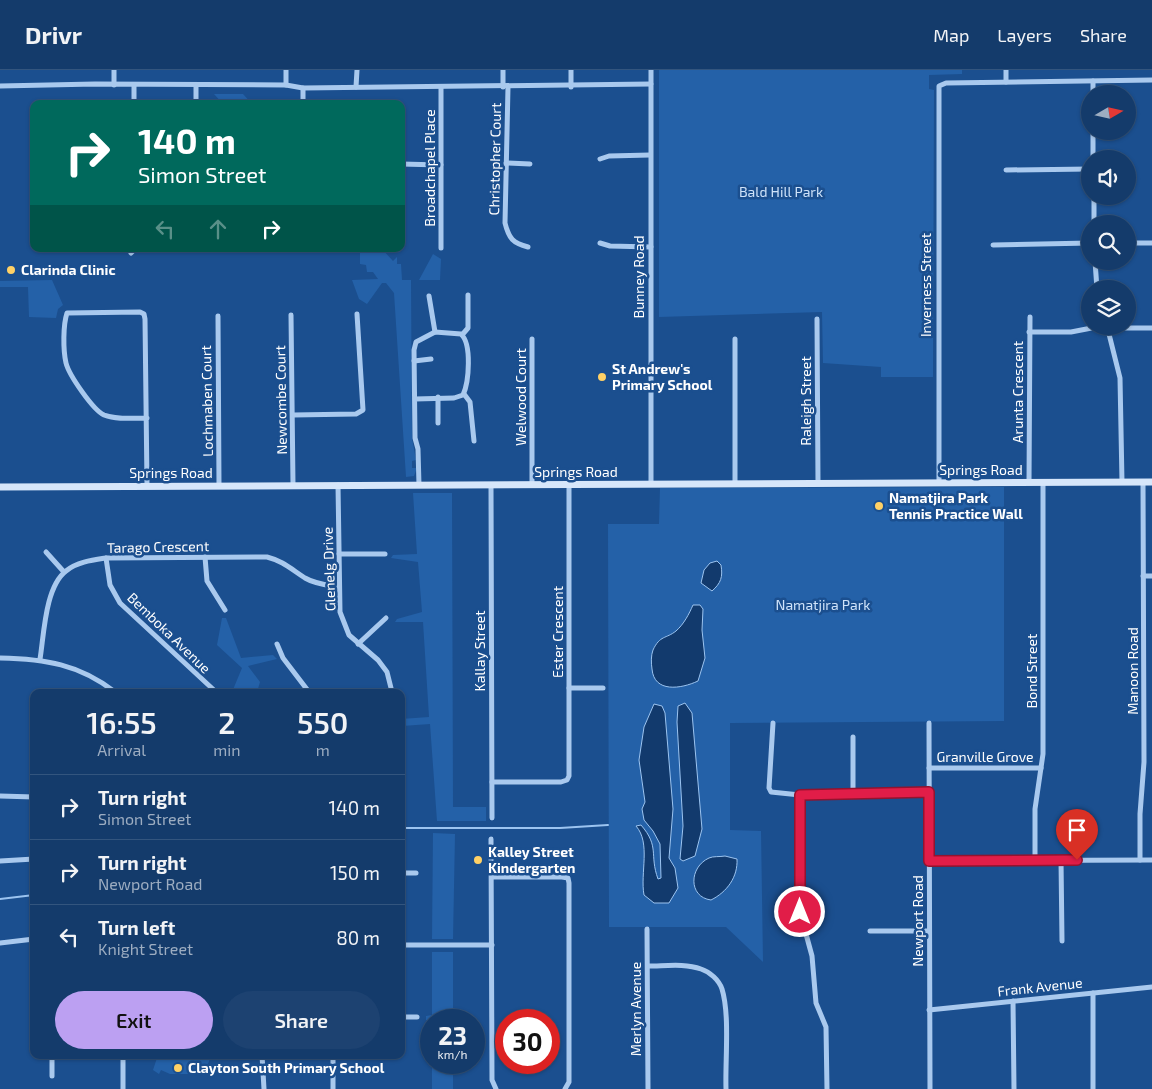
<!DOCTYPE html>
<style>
:root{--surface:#143b6b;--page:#1d4271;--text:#f1f3f6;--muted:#9dadc1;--line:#33557e;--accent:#bca0f2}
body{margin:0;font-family:"Exo 2",sans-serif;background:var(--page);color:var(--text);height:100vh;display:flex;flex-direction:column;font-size:19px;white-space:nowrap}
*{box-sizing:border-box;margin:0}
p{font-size:16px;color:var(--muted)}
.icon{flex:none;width:28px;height:28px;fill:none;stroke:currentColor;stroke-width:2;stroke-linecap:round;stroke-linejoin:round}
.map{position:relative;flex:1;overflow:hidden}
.side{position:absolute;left:30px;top:619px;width:375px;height:370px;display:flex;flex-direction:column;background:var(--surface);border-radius:10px;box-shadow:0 1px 4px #0004,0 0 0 1px var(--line)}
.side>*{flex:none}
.hud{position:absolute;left:30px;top:30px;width:375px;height:152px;border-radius:10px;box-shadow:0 1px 4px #0004,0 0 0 1px var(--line);background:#00695c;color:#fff;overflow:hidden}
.needle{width:32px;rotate:81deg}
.tools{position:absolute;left:1081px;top:15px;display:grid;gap:10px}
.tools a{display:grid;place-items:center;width:55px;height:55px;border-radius:50%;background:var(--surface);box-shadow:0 1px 4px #0004,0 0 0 1px var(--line);font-size:25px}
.speed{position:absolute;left:420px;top:939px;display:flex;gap:10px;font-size:25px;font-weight:700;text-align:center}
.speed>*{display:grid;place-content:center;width:65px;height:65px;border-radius:50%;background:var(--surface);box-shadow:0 1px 4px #0004,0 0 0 1px var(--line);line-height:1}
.speed small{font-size:12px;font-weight:400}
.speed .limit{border:8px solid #d22;background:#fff;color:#111}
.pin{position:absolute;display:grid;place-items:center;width:42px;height:42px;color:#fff;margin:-51px -21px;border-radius:50% 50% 50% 0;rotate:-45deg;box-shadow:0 0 5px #0007}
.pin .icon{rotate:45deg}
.me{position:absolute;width:55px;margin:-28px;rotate:0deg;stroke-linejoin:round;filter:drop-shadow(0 0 4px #0008)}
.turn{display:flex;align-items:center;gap:18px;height:105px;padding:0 25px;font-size:22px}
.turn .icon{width:65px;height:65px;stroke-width:2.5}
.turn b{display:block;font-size:35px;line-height:42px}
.lanes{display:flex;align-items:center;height:48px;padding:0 25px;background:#0003;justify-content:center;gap:25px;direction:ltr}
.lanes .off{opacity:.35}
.eta{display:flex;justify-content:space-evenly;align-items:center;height:85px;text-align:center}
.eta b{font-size:30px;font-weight:600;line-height:35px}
.primary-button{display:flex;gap:10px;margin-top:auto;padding:10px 25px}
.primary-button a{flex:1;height:58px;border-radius:30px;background:var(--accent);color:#111;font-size:20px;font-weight:600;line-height:58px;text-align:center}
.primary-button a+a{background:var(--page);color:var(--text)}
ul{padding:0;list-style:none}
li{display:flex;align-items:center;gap:15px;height:65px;padding:0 25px;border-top:1px solid var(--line)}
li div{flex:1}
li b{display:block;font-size:19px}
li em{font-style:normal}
header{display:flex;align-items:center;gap:30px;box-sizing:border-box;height:70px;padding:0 25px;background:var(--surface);border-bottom:1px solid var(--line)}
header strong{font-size:24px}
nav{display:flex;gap:28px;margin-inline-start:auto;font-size:18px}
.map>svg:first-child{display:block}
.green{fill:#2461a8}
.water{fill:#123a6d;stroke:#9cc4f0}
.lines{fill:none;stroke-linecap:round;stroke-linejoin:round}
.stream{stroke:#9cc4f0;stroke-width:2}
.minor{stroke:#a9c9ee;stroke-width:5}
.secondary{stroke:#d6e6fa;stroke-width:7}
.route-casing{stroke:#92132f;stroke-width:12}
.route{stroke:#e11d48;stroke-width:9}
.poi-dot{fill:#ffd166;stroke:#1b4f8f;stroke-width:2}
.labels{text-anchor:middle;stroke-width:5;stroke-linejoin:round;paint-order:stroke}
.street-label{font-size:14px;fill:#fff;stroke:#1b4f8f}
.park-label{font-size:14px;fill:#cfe3fa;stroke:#1b4f8f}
.poi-label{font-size:14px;font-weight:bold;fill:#fff;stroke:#1b4f8f;text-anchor:start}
</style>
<header>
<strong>Drivr</strong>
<nav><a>Map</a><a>Layers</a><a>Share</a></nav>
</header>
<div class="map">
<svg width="1152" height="1019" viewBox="0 0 1152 1019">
<rect width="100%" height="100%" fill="#1b4f8f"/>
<g class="green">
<path d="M659,0h303v4l-33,1v14l5,1 -1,287h-52v-10l-58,-4 -1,-51 -163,5z"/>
<path d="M214,24h29l9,10h-29z"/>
<path d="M360,179h22l11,12 4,-4v7h4l1,16h9l1,158 4,22 -4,1v7h5l-3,8 -8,1 -12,-184 -8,-10h-4l-15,21 -8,-5 -7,-19 26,-1 -5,-7h-6l-1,-7 -6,-1z"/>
<path d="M433,184l8,5 -1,21h-21z"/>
<path d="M52,210l11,25 -5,4 -2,9 -27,-1 -1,-30h-28v-6z"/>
<path d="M1004,417v234l-274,2v107l31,1 2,131 -37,-35h-117l-1,-403h51l1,-36z"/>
<path d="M413,423h39l1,314h33v14h-49l-7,-97 -28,2 -1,-7 28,-2 -6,-95h-28l2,-3 25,-7 -4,-50 -27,-4 2,-3 24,-1z"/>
<path d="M222,548h4l15,40 32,-3 4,4 -29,7 12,16 -3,10h-25l10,-24 -25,-23z"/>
<path d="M433,763l22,1 -2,105h-21z"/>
<path d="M432,882h21v68h-27v-4l6,-1z"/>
<path d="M158,985h54l-9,19h-33l-9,-4 -2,4 -6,-4z"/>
<rect x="432" y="993" width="21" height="26"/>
</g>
<g class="water">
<path d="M717,491l4,4c2,12 0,18 -9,26l-11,-8 3,-13 6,-7z"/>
<path d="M693,535h7l3,4 -1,21 3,28 -7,23c-17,8 -44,12 -46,-12 -1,-6 -1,-14 1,-19 7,-15 13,-11 23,-19 8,-7 13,-17 17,-26z"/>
<path d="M685,633l7,10 10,116 -7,27 -12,5 -3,-2 3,-33 -6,-104 1,-16z"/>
<path d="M654,634l8,2 3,7 8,96 -4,49 6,10 3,20 -9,15h-15l-10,-8c-4,-22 7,-52 -8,-69l5,-1c19,22 8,29 17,54l3,-1 -1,-34 -7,-13 -9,-11 -2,-11 3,-7 -6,-42 5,-33z"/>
<path d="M725,786l12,3c1,18 -10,33 -26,41 -23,-3 -22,-33 -2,-42 4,-2 11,-1 16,-2z"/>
</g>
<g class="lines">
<g class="stream">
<path d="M401,758h159l48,-3"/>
<path d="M0,829l34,-4"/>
</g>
<g class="minor">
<path d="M114,0v15"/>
<path d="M503,0v17"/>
<path d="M651,0v414"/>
<path d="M1006,0v12"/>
<path d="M1093,11v13"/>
<path d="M134,15v19"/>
<path d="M286,15v-15"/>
<path d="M0,16l95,-2 191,1 17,3 348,-4"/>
<path d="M196,16v18"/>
<path d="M356,17l1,-17"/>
<path d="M508,17l-3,136c4,16 8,20 23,24"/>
<path d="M571,17v-17"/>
<path d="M303,18v16"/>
<path d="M1093,61v28"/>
<path d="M600,89l9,-3 41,-1"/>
<path d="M506,93l24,1"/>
<path d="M401,94l40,1"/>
<path d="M1006,100l84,-1"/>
<path d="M1094,126v28"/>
<path d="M600,173l10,3 41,1"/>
<path d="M1128,173h24"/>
<path d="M993,175l97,-2"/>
<path d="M441,178v-160"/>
<path d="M131,183l4,-4"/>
<path d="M1095,191l2,28"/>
<path d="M429,226l6,36"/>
<path d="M291,245l2,170"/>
<path d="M218,246l1,169"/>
<path d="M817,249l1,164"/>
<path d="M1107,256l13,52 2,104"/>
<path d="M1108,258h44"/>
<path d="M1029,262h42l31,-6"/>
<path d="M462,265l6,-7v-33"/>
<path d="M735,269v144"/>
<path d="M414,291l17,-2"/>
<path d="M464,324l6,8 4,39"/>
<path d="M415,329l39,-1 9,-3c6,-13 9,-51 -2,-61l-26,-2 -19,10 -2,8 1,88 3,11 1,36"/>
<path d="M293,345l63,-1 7,-4 -6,-96"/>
<path d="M147,348c-14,0 -30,2 -43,-3 -11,-5 -35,-40 -38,-52 -3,-13 -3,-38 1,-50l73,-1 4,2 1,5 2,166"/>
<path d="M438,353v-26"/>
<path d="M1029,412l1,-165"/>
<path d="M939,413v-397l7,-3 206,-3"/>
<path d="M532,414v-145"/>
<path d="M338,415l2,127 9,23 29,25 9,12 5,20"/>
<path d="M491,415l1,333"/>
<path d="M46,482l18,20"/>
<path d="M339,484h46"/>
<path d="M205,487l2,24 18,29"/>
<path d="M106,488l4,27 10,18 96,89"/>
<path d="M1143,506h9"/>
<path d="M277,574l6,14 26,34"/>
<path d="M358,574l28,-26"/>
<path d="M0,588c45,1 79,6 115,34"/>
<path d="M40,589c4,-24 5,-72 26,-88 11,-9 27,-11 40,-13l161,-1c16,4 24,12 38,21 10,6 22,7 34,9"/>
<path d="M569,618h34"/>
<path d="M773,653l-4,65 2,4 29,3 129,-3"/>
<path d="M929,653l1,366"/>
<path d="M853,667v57"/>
<path d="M929,698h112"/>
<path d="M492,712h69l6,-2 2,-4v-292"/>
<path d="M800,725v117l12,44 4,47 10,24 1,62"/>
<path d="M0,726l34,1"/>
<path d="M491,769l1,241 4,9"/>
<path d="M1035,790v-51l8,-55v-272"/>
<path d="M1061,790l1,81"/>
<path d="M1140,790v-46l4,-52 -1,-280"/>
<path d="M0,791l34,-2"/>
<path d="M929,791l223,-1"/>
<path d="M401,803h15"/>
<path d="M492,807h70l6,1 1,5v199l-4,7"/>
<path d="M647,859l1,160"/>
<path d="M870,861h59"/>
<path d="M0,873l34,-4"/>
<path d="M401,875h91"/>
<path d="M648,896c17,0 37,-3 53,3 9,3 18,11 21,20 8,26 3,72 4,100"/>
<path d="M1093,923v96"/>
<path d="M1013,931l1,88"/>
<path d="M929,940l223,-23"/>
<path d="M401,947h16"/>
<path d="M52,985v21"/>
<path d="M262,985l2,34"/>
<path d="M333,985v34"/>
<path d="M123,1019v-34"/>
</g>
<path class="secondary" d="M0,417l1152,-5"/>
</g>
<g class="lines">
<defs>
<path id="route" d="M800,842v-117l129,-3v69l148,-1"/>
</defs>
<use href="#route" class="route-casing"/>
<use href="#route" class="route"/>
</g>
<g class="poi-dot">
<circle cx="11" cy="200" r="5"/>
<circle cx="602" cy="307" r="5"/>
<circle cx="879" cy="436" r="5"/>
<circle cx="478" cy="790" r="5"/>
<circle cx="178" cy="998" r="5"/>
</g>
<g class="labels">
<g class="street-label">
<text transform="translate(495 89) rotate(-89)" y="5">Christopher Court</text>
<text transform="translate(430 98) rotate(-90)" y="5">Broadchapel Place</text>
<text transform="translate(639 207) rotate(-90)" y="5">Bunney Road</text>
<text transform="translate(926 215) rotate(-90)" y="5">Inverness Street</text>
<text transform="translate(1018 322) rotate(-90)" y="5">Arunta Crescent</text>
<text transform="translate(521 327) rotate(-90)" y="5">Welwood Court</text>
<text transform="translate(281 330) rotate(-91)" y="5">Newcombe Court</text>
<text transform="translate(207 331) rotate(-91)" y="5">Lochmaben Court</text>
<text transform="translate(806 331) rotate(-90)" y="5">Raleigh Street</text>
<text x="981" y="405">Springs Road</text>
<text x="576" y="407">Springs Road</text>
<text x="171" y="408">Springs Road</text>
<text transform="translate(158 477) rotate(-1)" y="5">Tarago Crescent</text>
<text transform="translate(329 499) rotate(-92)" y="5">Glenelg Drive</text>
<text transform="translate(558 562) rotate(-90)" y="5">Ester Crescent</text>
<text transform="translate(169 563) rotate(44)" y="5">Bemboka Avenue</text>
<text transform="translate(480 581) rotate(-90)" y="5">Kallay Street</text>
<text transform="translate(1032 601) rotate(-90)" y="5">Bond Street</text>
<text transform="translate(1133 601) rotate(-90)" y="5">Manoon Road</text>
<text x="985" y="692">Granville Grove</text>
<text transform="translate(918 851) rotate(-90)" y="5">Newport Road</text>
<text transform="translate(1040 917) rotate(-6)" y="5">Frank Avenue</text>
<text transform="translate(636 939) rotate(-90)" y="5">Merlyn Avenue</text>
</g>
<g class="park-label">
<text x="781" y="127">Bald Hill Park</text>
<text x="823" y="540">Namatjira Park</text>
</g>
<g class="poi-label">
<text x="21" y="205">Clarinda Clinic</text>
<text x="612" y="304">St Andrew's<tspan x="612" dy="16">Primary School</tspan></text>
<text x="889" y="433">Namatjira Park<tspan x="889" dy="16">Tennis Practice Wall</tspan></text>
<text x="488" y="787">Kalley Street<tspan x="488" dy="16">Kindergarten</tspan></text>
<text x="188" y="1003">Clayton South Primary School</text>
</g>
</g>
</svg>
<div class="tools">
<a><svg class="needle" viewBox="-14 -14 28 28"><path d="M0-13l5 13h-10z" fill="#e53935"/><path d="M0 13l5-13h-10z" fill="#9dadc1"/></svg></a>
<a><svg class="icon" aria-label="sound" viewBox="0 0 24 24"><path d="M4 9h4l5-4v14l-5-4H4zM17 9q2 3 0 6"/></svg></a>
<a><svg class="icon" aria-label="search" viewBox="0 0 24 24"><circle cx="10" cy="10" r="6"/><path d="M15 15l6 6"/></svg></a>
<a><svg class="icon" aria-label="layers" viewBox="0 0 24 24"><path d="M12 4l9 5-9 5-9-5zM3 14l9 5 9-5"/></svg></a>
</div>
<div class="speed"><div>23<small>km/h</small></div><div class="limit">30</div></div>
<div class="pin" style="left:1077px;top:790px;background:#d93025"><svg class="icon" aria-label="arrive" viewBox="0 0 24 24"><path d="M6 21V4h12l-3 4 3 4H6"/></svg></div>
<svg class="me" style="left:800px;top:842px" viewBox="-20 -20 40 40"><circle r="17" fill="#e11d48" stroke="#fff" stroke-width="3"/><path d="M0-11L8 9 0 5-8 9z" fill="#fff"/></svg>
<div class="hud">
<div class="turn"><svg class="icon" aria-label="right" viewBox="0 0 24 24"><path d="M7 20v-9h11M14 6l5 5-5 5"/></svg><div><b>140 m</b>Simon Street</div></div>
<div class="lanes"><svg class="icon off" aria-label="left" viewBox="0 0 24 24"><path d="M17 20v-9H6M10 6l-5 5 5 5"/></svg><svg class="icon off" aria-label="ahead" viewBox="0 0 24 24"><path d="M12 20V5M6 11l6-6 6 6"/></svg><svg class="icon" aria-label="right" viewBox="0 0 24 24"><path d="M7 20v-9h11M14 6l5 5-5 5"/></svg></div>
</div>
<section class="side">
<div class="eta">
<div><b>16:55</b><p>Arrival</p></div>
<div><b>2</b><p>min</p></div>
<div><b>550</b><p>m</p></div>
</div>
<ul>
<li><svg class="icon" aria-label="right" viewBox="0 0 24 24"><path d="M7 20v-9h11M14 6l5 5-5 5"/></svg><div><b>Turn right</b><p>Simon Street</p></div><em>140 m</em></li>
<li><svg class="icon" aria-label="right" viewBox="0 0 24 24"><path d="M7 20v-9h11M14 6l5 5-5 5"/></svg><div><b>Turn right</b><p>Newport Road</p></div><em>150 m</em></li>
<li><svg class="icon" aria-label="left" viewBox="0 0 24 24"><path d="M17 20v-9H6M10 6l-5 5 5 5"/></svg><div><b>Turn left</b><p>Knight Street</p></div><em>80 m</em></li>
</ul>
<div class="primary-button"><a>Exit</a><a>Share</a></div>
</section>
</div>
